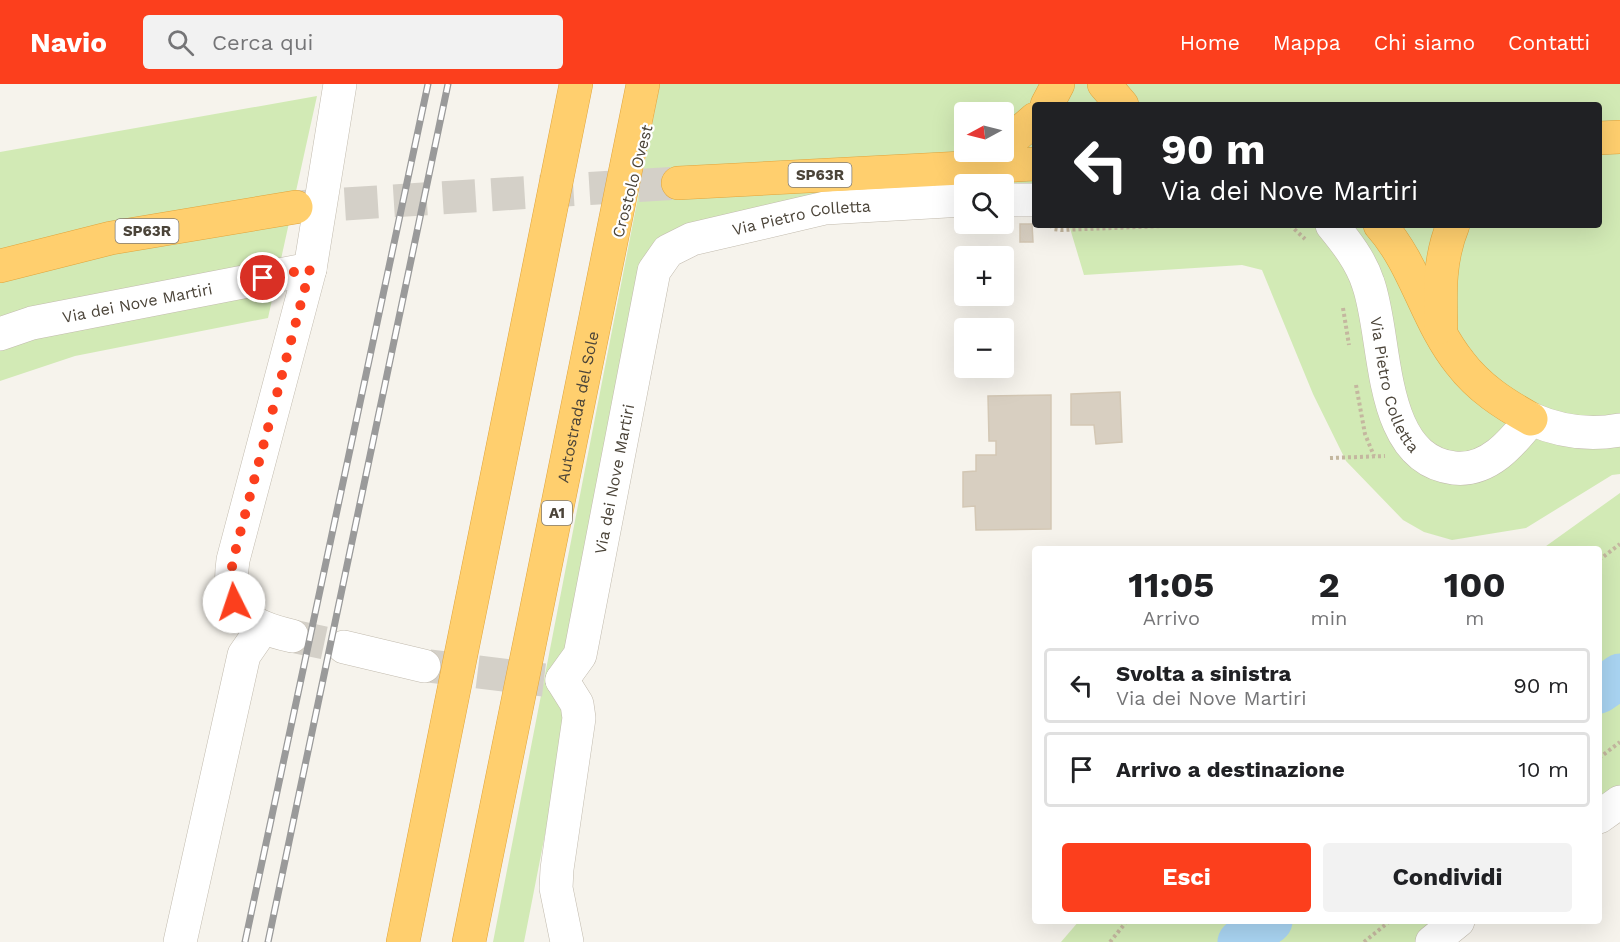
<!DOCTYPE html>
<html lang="it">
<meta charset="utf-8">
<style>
:root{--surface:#fff;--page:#f2f2f2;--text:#202124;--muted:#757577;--line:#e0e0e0;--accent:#fc3f1d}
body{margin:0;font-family:"Work Sans",sans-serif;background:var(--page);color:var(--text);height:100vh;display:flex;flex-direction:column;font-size:22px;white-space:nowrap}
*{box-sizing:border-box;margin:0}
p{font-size:20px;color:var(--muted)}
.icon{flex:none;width:33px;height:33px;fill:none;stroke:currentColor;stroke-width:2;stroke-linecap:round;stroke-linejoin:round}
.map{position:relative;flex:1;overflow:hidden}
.panel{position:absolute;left:1032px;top:462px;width:570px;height:378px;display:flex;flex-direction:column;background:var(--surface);border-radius:6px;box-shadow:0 6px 24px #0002}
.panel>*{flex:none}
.banner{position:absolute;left:1032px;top:18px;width:570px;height:126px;border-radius:6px;box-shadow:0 6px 24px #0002;background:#202124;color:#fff;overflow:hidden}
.needle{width:39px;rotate:263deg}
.controls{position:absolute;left:954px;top:18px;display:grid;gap:12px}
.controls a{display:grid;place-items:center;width:60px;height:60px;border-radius:6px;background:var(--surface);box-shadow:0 6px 24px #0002;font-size:30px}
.pin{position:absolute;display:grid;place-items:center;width:51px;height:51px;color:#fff;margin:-26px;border:3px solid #fff;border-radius:50%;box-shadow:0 2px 6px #0007}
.me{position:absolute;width:66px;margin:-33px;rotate:356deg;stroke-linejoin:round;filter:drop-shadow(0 0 4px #0008)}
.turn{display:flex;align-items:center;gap:21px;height:126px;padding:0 30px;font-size:27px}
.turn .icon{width:78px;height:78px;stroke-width:2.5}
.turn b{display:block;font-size:42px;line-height:51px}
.eta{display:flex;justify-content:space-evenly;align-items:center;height:102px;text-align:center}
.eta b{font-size:36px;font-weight:700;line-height:42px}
.primary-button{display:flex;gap:12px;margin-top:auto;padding:12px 30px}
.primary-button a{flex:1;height:69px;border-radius:6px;background:var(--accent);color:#fff;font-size:24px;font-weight:700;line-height:69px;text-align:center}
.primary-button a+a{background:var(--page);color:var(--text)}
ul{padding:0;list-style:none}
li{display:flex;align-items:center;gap:18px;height:75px;margin:0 12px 9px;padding:0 18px;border:3px solid var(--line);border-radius:6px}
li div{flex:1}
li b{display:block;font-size:22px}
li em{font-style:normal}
header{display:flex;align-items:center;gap:36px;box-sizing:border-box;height:84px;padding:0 30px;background:var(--accent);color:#fff}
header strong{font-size:28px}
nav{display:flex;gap:33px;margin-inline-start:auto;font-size:21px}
.search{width:420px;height:54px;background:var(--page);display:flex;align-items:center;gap:15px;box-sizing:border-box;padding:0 21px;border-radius:6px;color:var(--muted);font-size:22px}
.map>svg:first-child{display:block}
.green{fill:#d2eab5;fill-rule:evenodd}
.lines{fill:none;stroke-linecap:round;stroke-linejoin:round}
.river{stroke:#a9d4f2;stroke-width:45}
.building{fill:#d8cfc1;stroke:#d3c7b4;stroke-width:1.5}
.minor-tunnel{stroke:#d4d0c8;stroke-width:33;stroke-dasharray:33 16;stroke-linecap:butt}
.highway-tunnel{stroke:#d4d0c8;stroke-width:33;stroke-dasharray:33 16;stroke-linecap:butt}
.minor-casing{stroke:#c2bbae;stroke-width:34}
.highway-casing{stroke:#e0a43c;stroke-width:34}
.path{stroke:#c4b79f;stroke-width:4;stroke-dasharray:3 3;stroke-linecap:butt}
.minor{stroke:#fff;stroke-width:33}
.highway{stroke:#ffcf6e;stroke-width:33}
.rail-casing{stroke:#9a9a9a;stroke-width:7}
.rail{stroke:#fff;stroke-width:4.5;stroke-dasharray:14;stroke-linecap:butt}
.route{stroke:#fc3f1d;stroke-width:10;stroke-dasharray:0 18}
.labels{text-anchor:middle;stroke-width:4.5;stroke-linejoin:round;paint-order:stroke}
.shield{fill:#fff;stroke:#817c74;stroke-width:1.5}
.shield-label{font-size:15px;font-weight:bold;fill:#4b4439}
.street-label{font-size:16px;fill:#4b4439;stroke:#fff}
</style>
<header>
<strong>Navio</strong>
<div class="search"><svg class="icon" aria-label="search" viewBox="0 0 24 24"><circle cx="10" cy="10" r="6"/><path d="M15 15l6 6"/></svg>Cerca qui</div>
<nav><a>Home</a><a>Mappa</a><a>Chi siamo</a><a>Contatti</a></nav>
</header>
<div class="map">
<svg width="1620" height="858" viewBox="0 0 1620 858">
<rect width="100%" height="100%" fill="#f6f3ec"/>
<g class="green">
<path d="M660,0h960v390l-8,1 -86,53 -74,12 -28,-8 -21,-12 -57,-59 -33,-67 -51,-124 -20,-5 -158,10 -15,-50h530v-120h-564v95l-31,-16h-40l-296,67 -88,404 -56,287h-31zM964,28h40v40h-40z"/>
<path d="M317,12l-49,222 -193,38 -75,25v-229z"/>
<path d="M1620,409v304l-21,15v-263h-57z"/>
<path d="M1079,837h371l-26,21h-363z"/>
</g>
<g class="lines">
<g class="river">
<path d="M1599,607l21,-15"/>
<path d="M1240,858l30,-21"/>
</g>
</g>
<g class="building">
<path d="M1020,140h12l1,18h-13z"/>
<path d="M1120,308l2,50 -26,2 -2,-19h-23v-31z"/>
<path d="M1051,311v134l-75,1 -1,-24 -12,1v-35l13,-1v-16h20v-14h-7l-1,-45z"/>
</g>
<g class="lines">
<g class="minor-tunnel">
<path d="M292,552l52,11"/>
<path d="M429,582l115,14"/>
</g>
<path class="highway-tunnel" d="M296,123l382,-24"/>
<defs>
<g id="minor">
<path d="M1004,116h31"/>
<path id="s1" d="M1332,141c14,17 29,36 36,58 20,55 8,176 86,185 34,4 58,-25 77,-49 30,13 58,17 89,11"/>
<path id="s2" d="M0,250l32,-11 278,-54"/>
<path d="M292,552c-48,-11 -66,-25 -59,-76l77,-291 30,-185"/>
<path d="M344,563l80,19"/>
<path id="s3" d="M562,596l18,-25 74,-384 14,-20 24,-12 133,-31 139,-8"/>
<path d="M562,596l15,24 2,14 -22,151 -1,19 11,54"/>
<path d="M1599,733l21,-15"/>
<path d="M180,858l64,-287 18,-26"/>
<path d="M1432,858l26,-21"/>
</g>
<g id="highway">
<path d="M1104,0l18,21"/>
<path d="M1047,21l11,-21"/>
<path d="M1599,54l21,-1"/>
<path d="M1004,62l31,-27"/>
<path d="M678,99l357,-19"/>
<path d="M1380,141c36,40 46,96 80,138 19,25 44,41 71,56"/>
<path d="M0,182l111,-28 185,-31"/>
<path d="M1441,243c-1,-36 -2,-68 12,-102"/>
<path d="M403,858l173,-858"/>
<path id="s4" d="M469,858l174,-858"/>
</g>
</defs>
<use href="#minor" class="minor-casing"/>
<use href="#highway" class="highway-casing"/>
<g class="path">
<path d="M1051,141l2,4 8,1 129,-5"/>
<path d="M1290,141l15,14"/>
<path d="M1343,224l6,37"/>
<path d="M1356,301l9,49 9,22"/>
<path d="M1330,374l55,-2"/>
<path d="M1599,476l21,-16"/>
<path d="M1599,674l21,-16"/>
<path d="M1110,858l17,-21"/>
<path d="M1364,858l26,-21"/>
</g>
<use href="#minor" class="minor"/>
<use href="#highway" class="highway"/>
<defs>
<g id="rail">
<path d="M245,858l183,-858"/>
<path d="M268,858l180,-858"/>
</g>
</defs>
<use href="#rail" class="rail-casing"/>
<use href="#rail" class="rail"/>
</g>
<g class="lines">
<path class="route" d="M234,518l-4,-21 3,-21 77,-291 -47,9"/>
</g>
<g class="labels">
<g class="shield">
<rect x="788.5" y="79" width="63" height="24" rx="4.5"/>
<rect x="115.5" y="135" width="63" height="24" rx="4.5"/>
<rect x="542" y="417" width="30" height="24" rx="4.5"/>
</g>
<g class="shield-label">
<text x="820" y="96">SP63R</text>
<text x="147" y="152">SP63R</text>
<text x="557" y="434">A1</text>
</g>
<g class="street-label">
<text transform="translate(632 97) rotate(-75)" y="6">Crostolo Ovest</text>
<text dy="6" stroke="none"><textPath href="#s3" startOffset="585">Via Pietro Colletta</textPath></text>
<text dy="6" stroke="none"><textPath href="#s2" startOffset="141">Via dei Nove Martiri</textPath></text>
<text dy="6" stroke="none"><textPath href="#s1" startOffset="174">Via Pietro Colletta</textPath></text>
<text dy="6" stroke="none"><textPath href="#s4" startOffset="546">Autostrada del Sole</textPath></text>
<text dy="6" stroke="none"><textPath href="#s3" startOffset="210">Via dei Nove Martiri</textPath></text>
</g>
</g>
</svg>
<div class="controls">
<a><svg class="needle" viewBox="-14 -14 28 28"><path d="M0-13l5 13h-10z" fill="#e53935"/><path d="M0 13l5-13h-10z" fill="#757577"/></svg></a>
<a><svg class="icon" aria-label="search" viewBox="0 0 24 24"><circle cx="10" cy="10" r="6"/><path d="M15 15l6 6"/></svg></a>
<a>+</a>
<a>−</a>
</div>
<div class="pin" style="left:263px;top:194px;background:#d93025"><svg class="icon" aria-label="arrive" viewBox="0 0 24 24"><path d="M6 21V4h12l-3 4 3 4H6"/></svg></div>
<svg class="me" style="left:234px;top:518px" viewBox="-20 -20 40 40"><circle r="19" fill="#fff"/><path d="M0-13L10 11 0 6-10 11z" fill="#fc3f1d"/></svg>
<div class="banner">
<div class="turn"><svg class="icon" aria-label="left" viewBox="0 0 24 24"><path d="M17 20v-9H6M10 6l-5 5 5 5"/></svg><div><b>90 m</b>Via dei Nove Martiri</div></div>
</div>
<section class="panel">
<div class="eta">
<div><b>11:05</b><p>Arrivo</p></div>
<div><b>2</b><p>min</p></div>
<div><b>100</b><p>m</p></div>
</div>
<ul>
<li><svg class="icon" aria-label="left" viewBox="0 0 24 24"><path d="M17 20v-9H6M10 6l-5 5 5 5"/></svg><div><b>Svolta a sinistra</b><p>Via dei Nove Martiri</p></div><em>90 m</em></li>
<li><svg class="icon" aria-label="arrive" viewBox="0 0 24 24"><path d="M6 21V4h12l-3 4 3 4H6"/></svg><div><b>Arrivo a destinazione</b></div><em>10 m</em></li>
</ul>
<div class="primary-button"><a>Esci</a><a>Condividi</a></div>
</section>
</div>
